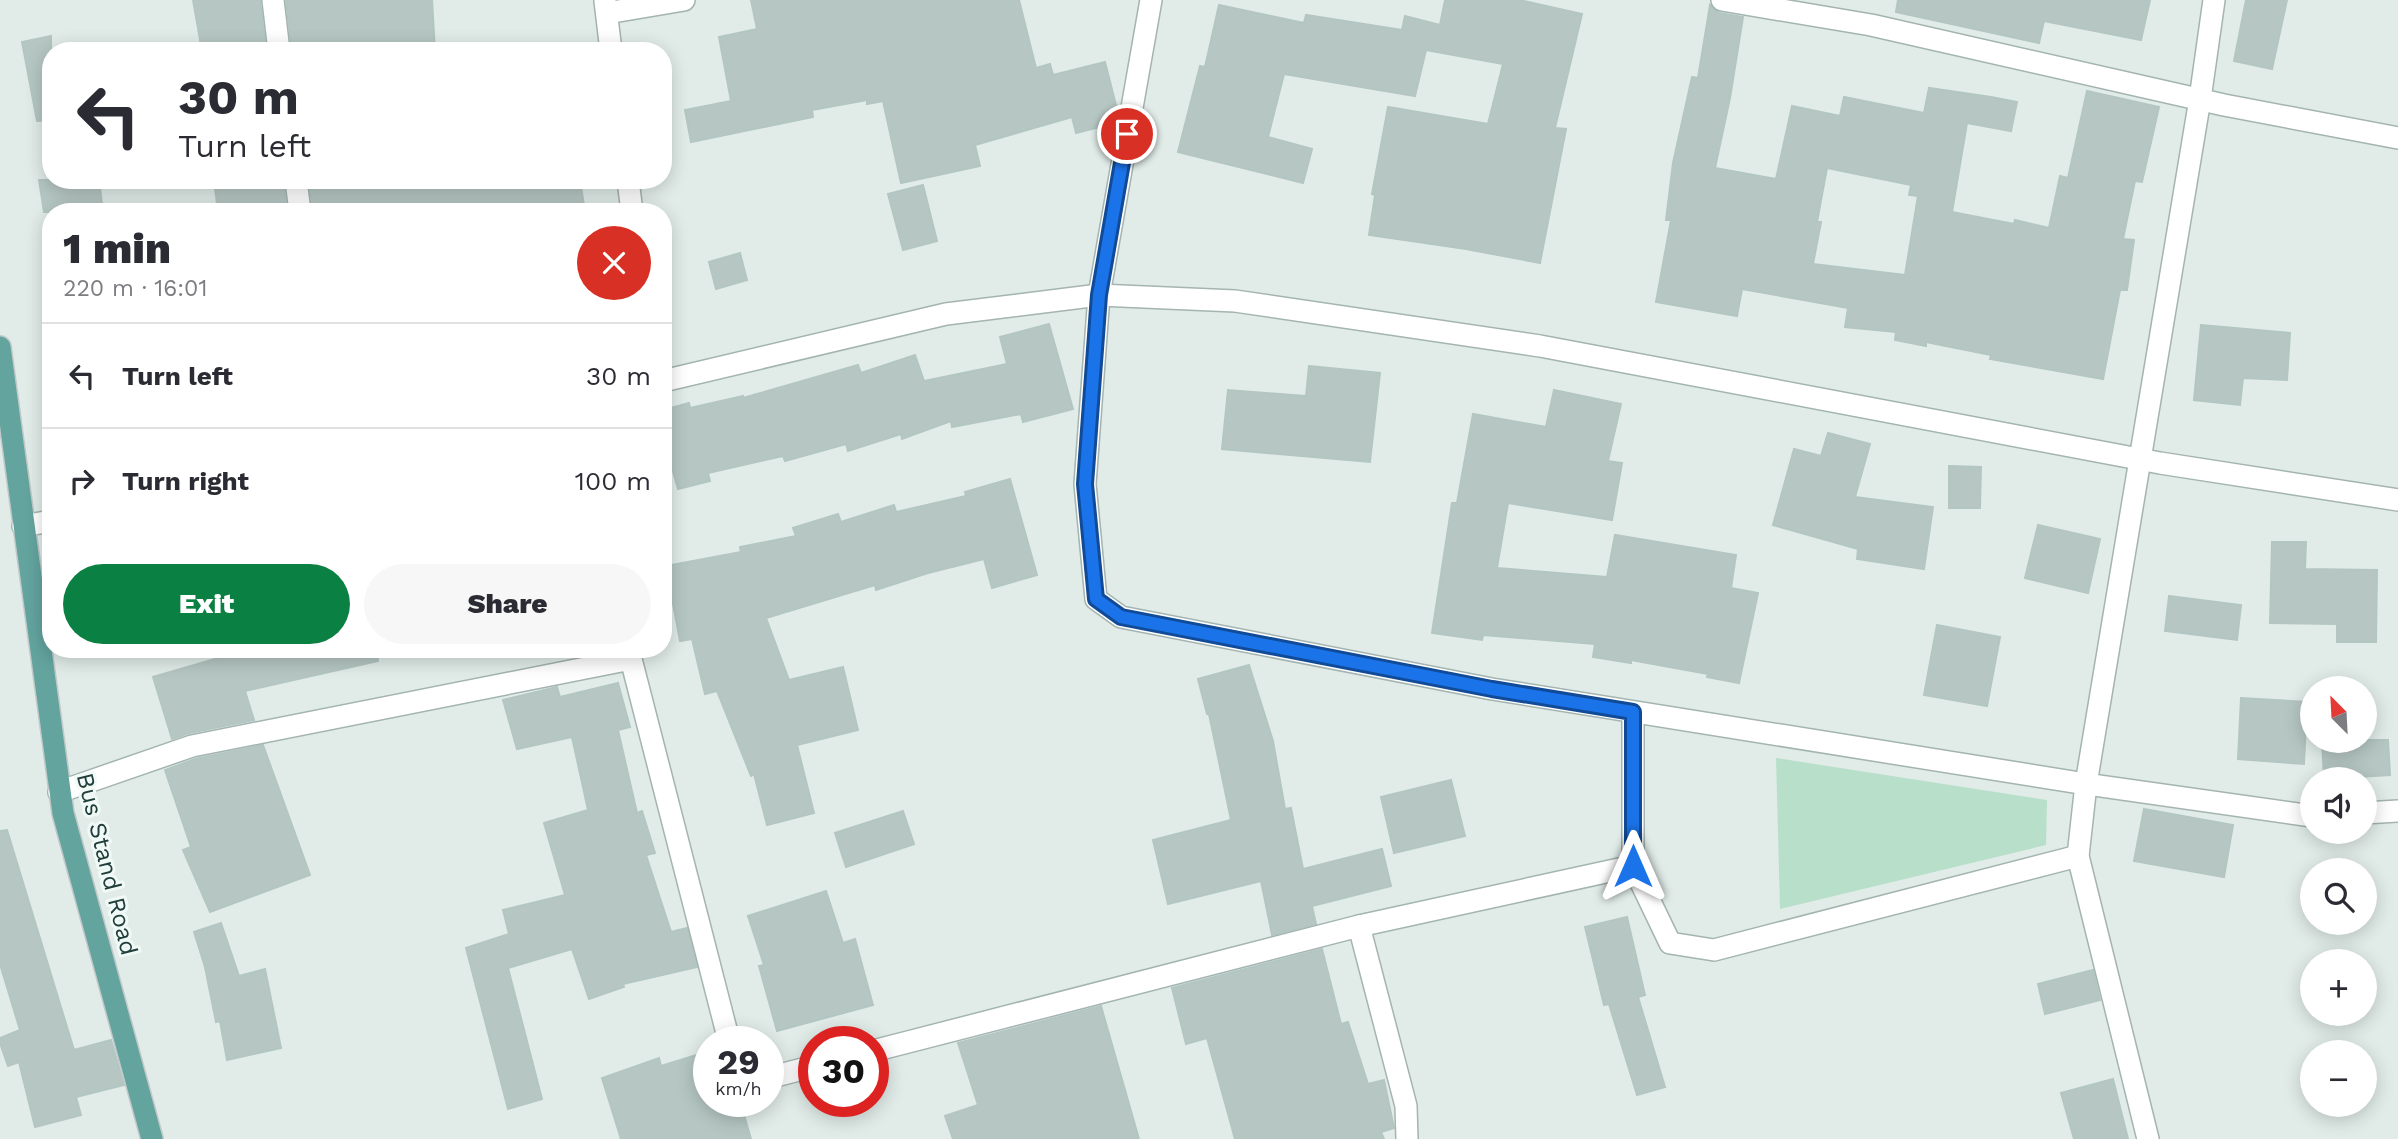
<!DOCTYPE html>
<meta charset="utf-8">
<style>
:root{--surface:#fff;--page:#f7f7f7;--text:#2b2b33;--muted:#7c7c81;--line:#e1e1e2;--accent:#0b8043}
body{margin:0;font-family:"Work Sans",sans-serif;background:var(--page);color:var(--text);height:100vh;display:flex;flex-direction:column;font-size:26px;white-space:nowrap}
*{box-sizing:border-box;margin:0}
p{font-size:23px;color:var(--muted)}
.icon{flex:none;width:38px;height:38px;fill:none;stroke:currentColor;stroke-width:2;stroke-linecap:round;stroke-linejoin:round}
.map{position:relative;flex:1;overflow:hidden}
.drawer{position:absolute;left:42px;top:203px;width:630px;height:455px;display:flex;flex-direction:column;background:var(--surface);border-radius:28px;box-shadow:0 4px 18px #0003}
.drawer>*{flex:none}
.hud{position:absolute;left:42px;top:42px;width:630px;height:147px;border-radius:28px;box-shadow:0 4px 18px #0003;background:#fff;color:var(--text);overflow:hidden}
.needle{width:46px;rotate:336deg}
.controls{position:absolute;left:2300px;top:676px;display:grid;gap:14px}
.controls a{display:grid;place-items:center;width:77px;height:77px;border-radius:50%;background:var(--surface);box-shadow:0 4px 18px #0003;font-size:35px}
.speed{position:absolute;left:693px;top:1026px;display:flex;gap:14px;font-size:35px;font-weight:700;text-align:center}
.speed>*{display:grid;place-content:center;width:91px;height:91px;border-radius:50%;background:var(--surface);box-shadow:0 4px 18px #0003;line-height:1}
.speed small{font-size:18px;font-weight:400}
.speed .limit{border:10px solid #d22;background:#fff;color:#111}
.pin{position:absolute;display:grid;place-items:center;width:60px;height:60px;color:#fff;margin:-30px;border:4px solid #fff;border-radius:50%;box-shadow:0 2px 7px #0007}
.me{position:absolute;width:77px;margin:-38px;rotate:0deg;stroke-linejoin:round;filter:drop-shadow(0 0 5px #0008)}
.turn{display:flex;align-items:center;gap:24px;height:147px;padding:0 21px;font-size:32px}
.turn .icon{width:91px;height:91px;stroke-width:2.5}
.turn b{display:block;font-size:49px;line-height:60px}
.round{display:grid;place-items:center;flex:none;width:74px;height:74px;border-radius:37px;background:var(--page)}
.headline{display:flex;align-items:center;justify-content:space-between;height:119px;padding:0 21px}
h1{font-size:42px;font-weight:800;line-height:52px}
.cta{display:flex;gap:14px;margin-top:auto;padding:14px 21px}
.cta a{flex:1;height:80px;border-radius:42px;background:var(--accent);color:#fff;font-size:28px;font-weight:800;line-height:80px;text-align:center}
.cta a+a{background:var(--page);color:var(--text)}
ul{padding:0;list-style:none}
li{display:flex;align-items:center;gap:21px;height:105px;padding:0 21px;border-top:2px solid var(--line)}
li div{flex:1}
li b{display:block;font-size:26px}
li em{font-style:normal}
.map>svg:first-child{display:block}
.green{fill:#b8dfca}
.building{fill:#b6c7c3;stroke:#b3c6c2;stroke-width:2;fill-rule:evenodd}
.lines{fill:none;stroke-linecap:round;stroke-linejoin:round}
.minor-casing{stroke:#a3b4b1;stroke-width:24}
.major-casing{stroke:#c1c9c8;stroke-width:24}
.minor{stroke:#fff;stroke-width:21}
.major{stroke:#63a49f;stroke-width:21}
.route-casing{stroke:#114b97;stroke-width:18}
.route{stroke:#1a73e8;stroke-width:12}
.labels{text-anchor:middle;stroke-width:6;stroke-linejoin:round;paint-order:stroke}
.street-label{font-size:24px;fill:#203e3b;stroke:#f1f9f6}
</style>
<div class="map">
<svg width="2398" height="1139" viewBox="0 0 2398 1139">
<rect width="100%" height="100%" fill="#e1ece9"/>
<path class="green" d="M1776,758l271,42 -1,45 -266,64z"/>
<g class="building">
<path d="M193,0h67l6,51h-64z"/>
<path d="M286,0h146l3,51h-143z"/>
<path d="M751,0h268l17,68 14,-4 3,11 52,-13 13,51 -2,10 -40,10 -4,-16 -97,28 5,21 -79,17 -18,-82 -16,3v-4l-55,10 1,7 -122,25 -6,-32 46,-9 -12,-64 38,-8z"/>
<path d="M1445,0h74l63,14 -27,114 11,1 -26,134 -74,-14 -97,-14 6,-40 -3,-1 16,-87 100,17 15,-60 -77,-14 -11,46 -131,-22 -16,63 44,12 -9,34 -125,-31 22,-86 5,1 14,-62 85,18 2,-8 96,15 3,-14 35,9z"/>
<path d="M1898,0h252l-9,40 -97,-19 -5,22 -143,-31z"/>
<path d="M2246,0h41l-15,69 -38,-8z"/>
<path d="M1710,5l9,8 24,4 -13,81 -15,70 61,11 16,-73 48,10 4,-19 80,16 5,-25 62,9 26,5 -6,29 -44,-8 -15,89 62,12 1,-4 34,8 11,-52 8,2 19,-87 72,16 -17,75 -7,-1 -12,58 11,1 -7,50h-7l-17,89 -113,-20 1,-4 -65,-13v4l-31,-6 1,-8 -51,-5 3,-19 -106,-19 -5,27 -81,-14 15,-82h-5l7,-57 19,-86 6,1zM1827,168l84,17 -2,10 9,1 -13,79 -92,-11 8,-42h-4z"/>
<path d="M51,36v84l-14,1 -15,-79z"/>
<path d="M39,180h60l4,32h-59z"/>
<path d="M214,180h69l4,32h-69z"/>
<path d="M309,180h271l5,32h-272z"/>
<path d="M923,185l14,56 -34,9 -15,-56z"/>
<path d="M740,253l7,27 -31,9 -7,-27z"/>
<path d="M1049,324l24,85 -50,13 -2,-8 -69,13 -1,-6 -49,18 -1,-5 -53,17 -2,-7 -61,17 -2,-5 -75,17 2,8 -32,8 -15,-53v-26l26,-7 1,5 53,-12v2l115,-33 3,8 54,-18 9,26 83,-17 -7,-27z"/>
<path d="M2201,325l89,8 -3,47 -44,-2 -3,27 -46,-5z"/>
<path d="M1309,366l71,7 -10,89 -148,-13 6,-59 78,6z"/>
<path d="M1554,390l67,14 -13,57 14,2 -10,57 -104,-17 -11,65 110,9 8,-42 121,20 -5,33 27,5 -19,90 -32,-6 1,-3 -77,-14v3l-38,-6 2,-13 -112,-9 -1,5 -50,-7 20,-130h5l16,-89 73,13z"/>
<path d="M1828,433l42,11 -15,53 78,10 -9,62 -67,-10 1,-10 -85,-24 21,-76 27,7z"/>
<path d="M1949,466l32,1 -1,41h-31z"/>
<path d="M1010,479l27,96 -45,13 -8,-29 -56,14 -52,17 -1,-5 -109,33 23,62 54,-13 15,63 -61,15 17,68 -47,12 -13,-51 -3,2 -34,-85 -12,3 -13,-55 -12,2 -14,-75 75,-14 -1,-5 56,-11 -3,-8 45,-14 3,8 53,-17 2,7 70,-16 -1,-4z"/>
<path d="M2038,525l62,14 -12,54 -63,-15z"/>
<path d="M2272,542h34l-1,27 72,1 -1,72h-39v-18l-67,-1z"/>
<path d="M2169,596l72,9 -4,35 -72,-9z"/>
<path d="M1937,625l63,12 -13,69 -63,-11z"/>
<path d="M221,649h156l1,12 -133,30 9,29 -65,13 -17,6 -19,-62 69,-20z"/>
<path d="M1249,665l24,76 12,68 6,-1 12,61 79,-20 9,37 -79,20 4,18 -44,11 -11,-54 -93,23 -15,-64 78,-20 -22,-106h-2l-9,-35z"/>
<path d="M618,683l12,44 -12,3 19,83 5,-2 13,42 -9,2 25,77 16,-4 10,39 -74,17 1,3 -35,12 -17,-50 -64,19 34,131 -34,10 -42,-161 43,-14 -6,-24 62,-15 -21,-72 44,-13 -16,-73 -55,12 -14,-49 54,-13 3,10z"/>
<path d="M2241,698l66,4 -3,62 -66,-5z"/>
<path d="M2322,740h66l2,35 -66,4z"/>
<path d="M263,745l47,130 -100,37 -27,-62 8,-3 -26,-77 30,-11z"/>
<path d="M1451,780l14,56 -71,17 -13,-56z"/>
<path d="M2144,809l89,16 -9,52 -90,-16z"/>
<path d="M903,811l11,33 -68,23 -11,-34z"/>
<path d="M7,830l67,220 37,-10 13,45 -48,12 5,18 -46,12 -16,-65 -11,4 -8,-23v-5l20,-8 -20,-66v-133z"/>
<path d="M826,891l17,52 12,-4 18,66 -96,26 -18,-65 5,-1 -16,-49z"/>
<path d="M1627,917l18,78 -7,2 27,90 -28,8 -28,-91 -5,1 -19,-78z"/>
<path d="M221,923l18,53 26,-7 16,79 -54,12 -7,-39 -4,1 -11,-55 -11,-35z"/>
<path d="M1322,949l19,75 7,-2 20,62 16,-4 10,48 -13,4 3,7h-149l-28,-101 -21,6 -14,-56z"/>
<path d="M2093,970l7,30 -55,14 -7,-30z"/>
<path d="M1101,1006l38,133h-186l-8,-23 33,-11 -20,-62z"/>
<path d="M709,1051v50h31l11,38h-130l-19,-61 57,-20 2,8z"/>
<path d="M2113,1079l15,60h-54l-13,-46z"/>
</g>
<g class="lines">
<defs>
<g id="minor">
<path d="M273,0l6,51"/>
<path d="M1151,0l-52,295 -14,189 11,115 25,18 371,72 594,95 226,32"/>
<path d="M1722,0l149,25 353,80 174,33"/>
<path d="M605,1l6,50"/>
<path d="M607,13l77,-13"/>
<path d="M296,180l4,32"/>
<path d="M628,180l4,32"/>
<path d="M663,381l283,-67 153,-19 136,6 305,45 620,117 238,37"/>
<path d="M23,526l28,-5"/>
<path d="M59,792l133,-46 439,-87 98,382"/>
<path d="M2364,813l34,-2"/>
<path d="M2078,856l8,-72 114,-685 14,-99"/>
<path d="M1633,866v-154"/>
<path d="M1359,926l274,-60 37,77 44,7 364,-94 70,283"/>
<path d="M873,1051l486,-125 47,180 1,33"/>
<path d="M768,1078l46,-12"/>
</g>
<path id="major" d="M0,347l63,466 89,326"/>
</defs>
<use href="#minor" class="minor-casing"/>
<use href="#major" class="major-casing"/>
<use href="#minor" class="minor"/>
<use href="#major" class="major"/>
</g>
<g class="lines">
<defs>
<path id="route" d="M1127,134l-28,161 -14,189 11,115 25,18 371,72 141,23v154"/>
</defs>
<use href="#route" class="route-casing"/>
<use href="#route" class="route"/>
</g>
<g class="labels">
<g class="street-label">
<text transform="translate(107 864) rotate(76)" y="8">Bus Stand Road</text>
</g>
</g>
</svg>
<div class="controls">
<a><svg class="needle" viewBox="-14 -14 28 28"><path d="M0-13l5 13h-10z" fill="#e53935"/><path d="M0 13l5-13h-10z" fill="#7c7c81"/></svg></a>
<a><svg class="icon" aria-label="sound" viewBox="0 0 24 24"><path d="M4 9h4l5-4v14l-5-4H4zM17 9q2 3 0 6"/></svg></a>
<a><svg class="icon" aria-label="search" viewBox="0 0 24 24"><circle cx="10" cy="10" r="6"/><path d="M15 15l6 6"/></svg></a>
<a>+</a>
<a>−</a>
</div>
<div class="speed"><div>29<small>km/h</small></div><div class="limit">30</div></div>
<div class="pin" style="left:1127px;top:134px;background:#d93025"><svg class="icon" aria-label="arrive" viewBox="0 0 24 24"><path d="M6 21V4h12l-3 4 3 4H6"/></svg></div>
<svg class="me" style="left:1633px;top:866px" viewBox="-20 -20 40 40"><path d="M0-17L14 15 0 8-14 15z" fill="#1a73e8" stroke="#fff" stroke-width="4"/></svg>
<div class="hud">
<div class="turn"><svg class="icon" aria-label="left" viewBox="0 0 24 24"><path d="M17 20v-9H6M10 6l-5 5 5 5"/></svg><div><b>30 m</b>Turn left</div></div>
</div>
<section class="drawer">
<div class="headline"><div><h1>1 min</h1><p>220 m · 16:01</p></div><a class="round" style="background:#d93025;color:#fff"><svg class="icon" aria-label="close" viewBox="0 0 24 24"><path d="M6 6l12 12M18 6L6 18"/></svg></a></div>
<ul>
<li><svg class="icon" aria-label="left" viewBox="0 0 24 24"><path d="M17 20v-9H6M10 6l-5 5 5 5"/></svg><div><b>Turn left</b></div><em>30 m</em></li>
<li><svg class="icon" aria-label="right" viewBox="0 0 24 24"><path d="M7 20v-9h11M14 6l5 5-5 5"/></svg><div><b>Turn right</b></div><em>100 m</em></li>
</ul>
<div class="cta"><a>Exit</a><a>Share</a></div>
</section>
</div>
